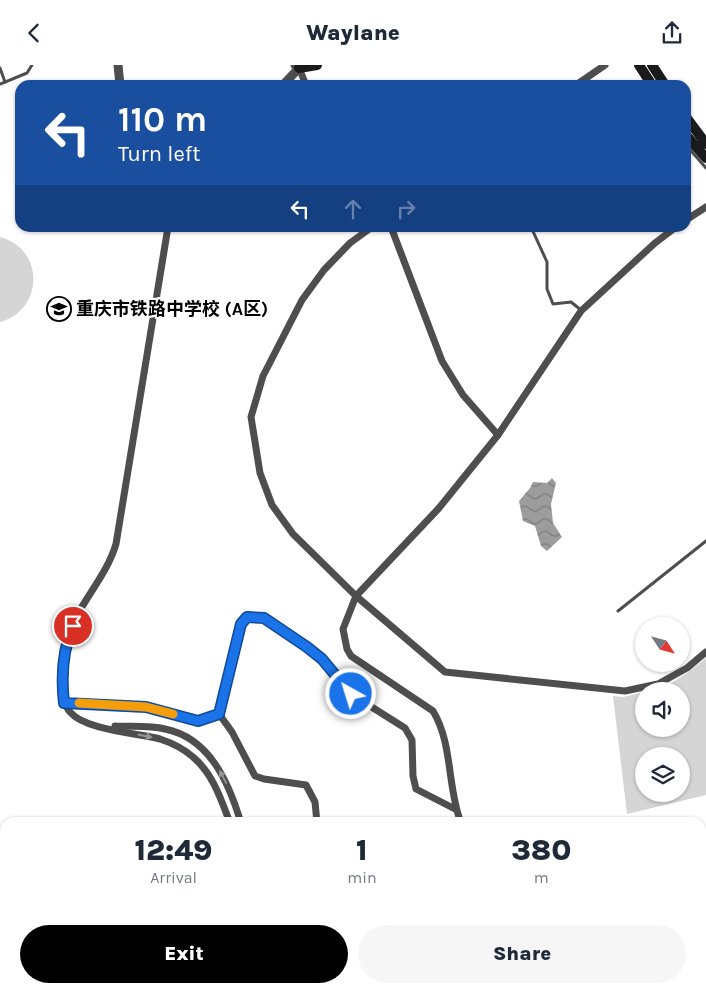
<!DOCTYPE html>
<meta charset="utf-8">
<style>
:root{--surface:#fff;--page:#f6f6f7;--text:#1f2937;--muted:#747a83;--accent:#000}
body{margin:0;font-family:Karla,"Noto Sans SC",sans-serif;background:var(--page);color:var(--text);height:100vh;display:flex;flex-direction:column;font-size:19px;white-space:nowrap}
*{box-sizing:border-box;margin:0}
p{font-size:16px;color:var(--muted)}
.icon{flex:none;width:28px;height:28px;fill:none;stroke:currentColor;stroke-width:2;stroke-linecap:round;stroke-linejoin:round}
.map{position:relative;flex:1;overflow:hidden}
.panel{position:absolute;left:0px;top:752px;width:706px;height:176px;display:flex;flex-direction:column;background:var(--surface);border-radius:15px 15px 0 0;box-shadow:0 1px 4px #0004}
.panel>*{flex:none}
.top-card{position:absolute;left:15px;top:15px;width:676px;height:152px;border-radius:15px;box-shadow:0 1px 4px #0004;background:#1a4fa0;color:#fff;overflow:hidden}
.needle{width:32px;rotate:126deg}
.buttons{position:absolute;left:635px;top:552px;display:grid;gap:10px}
.buttons a{display:grid;place-items:center;width:55px;height:55px;border-radius:50%;background:var(--surface);box-shadow:0 1px 4px #0004;font-size:25px}
.pin{position:absolute;display:grid;place-items:center;width:42px;height:42px;color:#fff;margin:-21px;border:2px solid #fff;border-radius:50%;box-shadow:0 1px 5px #0007}
.me{position:absolute;width:55px;margin:-28px;rotate:321deg;stroke-linejoin:round;filter:drop-shadow(0 0 4px #0008)}
.turn{display:flex;align-items:center;gap:18px;height:105px;padding:0 20px;font-size:22px}
.turn .icon{width:65px;height:65px;stroke-width:2.5}
.turn b{display:block;font-size:35px;line-height:42px}
.lanes{display:flex;align-items:center;height:48px;padding:0 20px;background:#0003;justify-content:center;gap:25px;direction:ltr}
.lanes .off{opacity:.35}
.eta{display:flex;justify-content:space-evenly;align-items:center;height:85px;text-align:center}
.eta b{font-size:30px;font-weight:800;line-height:35px}
.button{display:flex;gap:10px;margin-top:auto;padding:10px 20px}
.button a{flex:1;height:58px;border-radius:30px;background:var(--accent);color:#fff;font-size:20px;font-weight:800;line-height:58px;text-align:center}
.button a+a{background:var(--page);color:var(--text)}
header{display:flex;justify-content:space-between;align-items:center;height:65px;padding:0 20px;background:var(--surface);font-size:22px;font-weight:800}
.map>svg:first-child{display:block}
.park{fill:#d5d5d5;fill-rule:evenodd}
.water{fill:url(#water-waves)}
.lines{fill:none;stroke-linecap:round;stroke-linejoin:round}
.primary-casing{stroke:#dbdbdb;stroke-width:12}
.service{stroke:#4e4e4e;stroke-width:3}
.minor{stroke:#4e4e4e;stroke-width:7}
.tertiary{stroke:#4e4e4e;stroke-width:9}
.secondary{stroke:#1b1b1b;stroke-width:10}
.primary{stroke:#000;stroke-width:10}
.oneway{fill:#959595}
.route-casing{stroke:#114b97;stroke-width:12}
.route{stroke:#1a73e8;stroke-width:9}
.slow{stroke:#f59e0b;stroke-width:9}
.labels{text-anchor:middle;stroke-width:4.5;stroke-linejoin:round;paint-order:stroke}
.poi-label{font-size:18px;font-weight:bold;fill:#000;stroke:#fff;text-anchor:start}
</style>
<header><svg class="icon" aria-label="back" viewBox="0 0 24 24"><path d="M15 5l-7 7 7 7"/></svg>Waylane<svg class="icon" aria-label="share" viewBox="0 0 24 24"><path d="M12 15V3M7 8l5-5 5 5M5 13v7h14v-7"/></svg></header>
<div class="map">
<svg width="706" height="928" viewBox="0 0 706 928">
<defs>
<pattern id="water-waves" width="16" height="10" patternUnits="userSpaceOnUse" patternTransform="scale(1.25)"><rect width="16" height="10" fill="#9c9c9c"/><path d="M0 5q4-4 8 0t8 0" fill="none" stroke="#7d7d7d"/></pattern>
</defs>
<rect width="100%" height="100%" fill="#fff"/>
<g class="park">
<path d="M0,172c45,12 44,73 0,85z"/>
<path d="M706,593v137l-79,19 -14,-118 10,1 21,-5v37h37v-38h-32c22,-5 40,-19 57,-33zM644,691h37v38h-37z"/>
</g>
<path class="water" d="M552,413l4,5 -5,21 2,19 9,14 -15,14 -6,-5 -6,-20 -12,-5 -4,-20 11,-13 3,-6 14,1z"/>
<g class="lines">
<defs>
<g id="primary">
<path d="M0,877l5,1"/>
<path d="M0,891l5,1"/>
<path d="M93,924l9,4"/>
<path d="M122,924l9,4"/>
</g>
</defs>
<use href="#primary" class="primary-casing"/>
<g class="service">
<path d="M0,3l5,14"/>
<path d="M0,19l27,-11 5,-8"/>
<path d="M686,80l20,23"/>
<path d="M531,162l16,35v27l6,15 18,-2 10,8"/>
<path d="M618,546l88,-70"/>
</g>
<g class="minor">
<path d="M299,3l7,17"/>
<path d="M576,20l29,-20"/>
<path d="M686,155l20,-13"/>
<path d="M168,162l-52,317c-10,34 -38,60 -49,94 -4,15 -7,33 -5,49 1,9 2,18 8,25 15,18 66,21 90,27 12,4 24,10 33,18 20,17 28,42 37,66"/>
<path d="M372,162l-22,16 -26,27 -22,30 -39,76 -12,41 9,56 12,32 21,29 63,62 89,76 180,19 33,-7 29,-16 19,-16"/>
<path d="M391,162l51,134 21,34 35,40"/>
<path d="M64,638l82,4 52,14 21,-7"/>
<path d="M219,649l22,-90 6,-7 17,1 43,29 15,12 29,35 54,34 7,12 1,36 3,13 39,20"/>
<path d="M219,649l13,18 23,44 9,3 42,6 9,17 2,21"/>
<path d="M115,661c16,1 34,-1 50,3 45,9 64,54 76,94"/>
<path d="M461,758c-14,-36 -8,-79 -28,-112l-82,-55 -4,-7 -4,-20 13,-33 83,-88 59,-73 83,-124 74,-68 21,-16"/>
<path d="M242,924l2,4"/>
</g>
<g class="tertiary">
<path d="M118,0l2,20"/>
<path d="M283,20l16,-17 -4,-3"/>
<path d="M78,928l2,-4"/>
</g>
<g class="secondary">
<path d="M639,0l13,20"/>
<path d="M652,0l13,20"/>
<path d="M299,3l18,-3"/>
<path d="M686,52l20,27"/>
<path d="M686,70l20,23"/>
</g>
<use href="#primary" class="primary"/>
</g>
<defs><path id="oneway-solid" d="M-6-.8H1V-3.2L6.5 0L1 3.2V.8H-6Z" transform="scale(1.25)"/></defs>
<g class="oneway">
<use href="#oneway-solid" transform="translate(145 671) rotate(12)"/>
<use href="#oneway-solid" transform="translate(223 712) rotate(-118)"/>
</g>
<g class="lines">
<defs>
<path id="route" d="M73,561c-11,25 -12,50 -9,77l82,4 52,14 21,-7 22,-90 6,-7 17,1 43,29 15,12 29,35"/>
</defs>
<use href="#route" class="route-casing"/>
<use href="#route" class="route"/>
<path class="slow" d="M79,638l67,4 27,7"/>
</g>
<defs>
<symbol id="school-ring" viewBox="-11 -11 22 22"><circle r="9.5" fill="#fff" stroke="#000" stroke-width="1.5"/><path d="M0-5L7-2L0 1L-7-2ZM-4 1L0 2.5L4 1V4Q0 6-4 4Z" fill="#000"/></symbol>
</defs>
<g fill-rule="evenodd">
<use href="#school-ring" x="45" y="230" width="28" height="28"/>
</g>
<g class="labels">
<g class="poi-label">
<text x="76" y="250">重庆市铁路中学校 (A区)</text>
</g>
</g>
</svg>
<div class="buttons">
<a><svg class="needle" viewBox="-14 -14 28 28"><path d="M0-13l5 13h-10z" fill="#e53935"/><path d="M0 13l5-13h-10z" fill="#747a83"/></svg></a>
<a><svg class="icon" aria-label="sound" viewBox="0 0 24 24"><path d="M4 9h4l5-4v14l-5-4H4zM17 9q2 3 0 6"/></svg></a>
<a><svg class="icon" aria-label="layers" viewBox="0 0 24 24"><path d="M12 4l9 5-9 5-9-5zM3 14l9 5 9-5"/></svg></a>
</div>
<div class="pin" style="left:73px;top:561px;background:#d93025"><svg class="icon" aria-label="arrive" viewBox="0 0 24 24"><path d="M6 21V4h12l-3 4 3 4H6"/></svg></div>
<svg class="me" style="left:351px;top:629px" viewBox="-20 -20 40 40"><circle r="17" fill="#1a73e8" stroke="#fff" stroke-width="3"/><path d="M0-11L8 9 0 5-8 9z" fill="#fff"/></svg>
<div class="top-card">
<div class="turn"><svg class="icon" aria-label="left" viewBox="0 0 24 24"><path d="M17 20v-9H6M10 6l-5 5 5 5"/></svg><div><b>110 m</b>Turn left</div></div>
<div class="lanes"><svg class="icon" aria-label="left" viewBox="0 0 24 24"><path d="M17 20v-9H6M10 6l-5 5 5 5"/></svg><svg class="icon off" aria-label="ahead" viewBox="0 0 24 24"><path d="M12 20V5M6 11l6-6 6 6"/></svg><svg class="icon off" aria-label="right" viewBox="0 0 24 24"><path d="M7 20v-9h11M14 6l5 5-5 5"/></svg></div>
</div>
<section class="panel">
<div class="eta">
<div><b>12:49</b><p>Arrival</p></div>
<div><b>1</b><p>min</p></div>
<div><b>380</b><p>m</p></div>
</div>
<div class="button"><a>Exit</a><a>Share</a></div>
</section>
</div>
